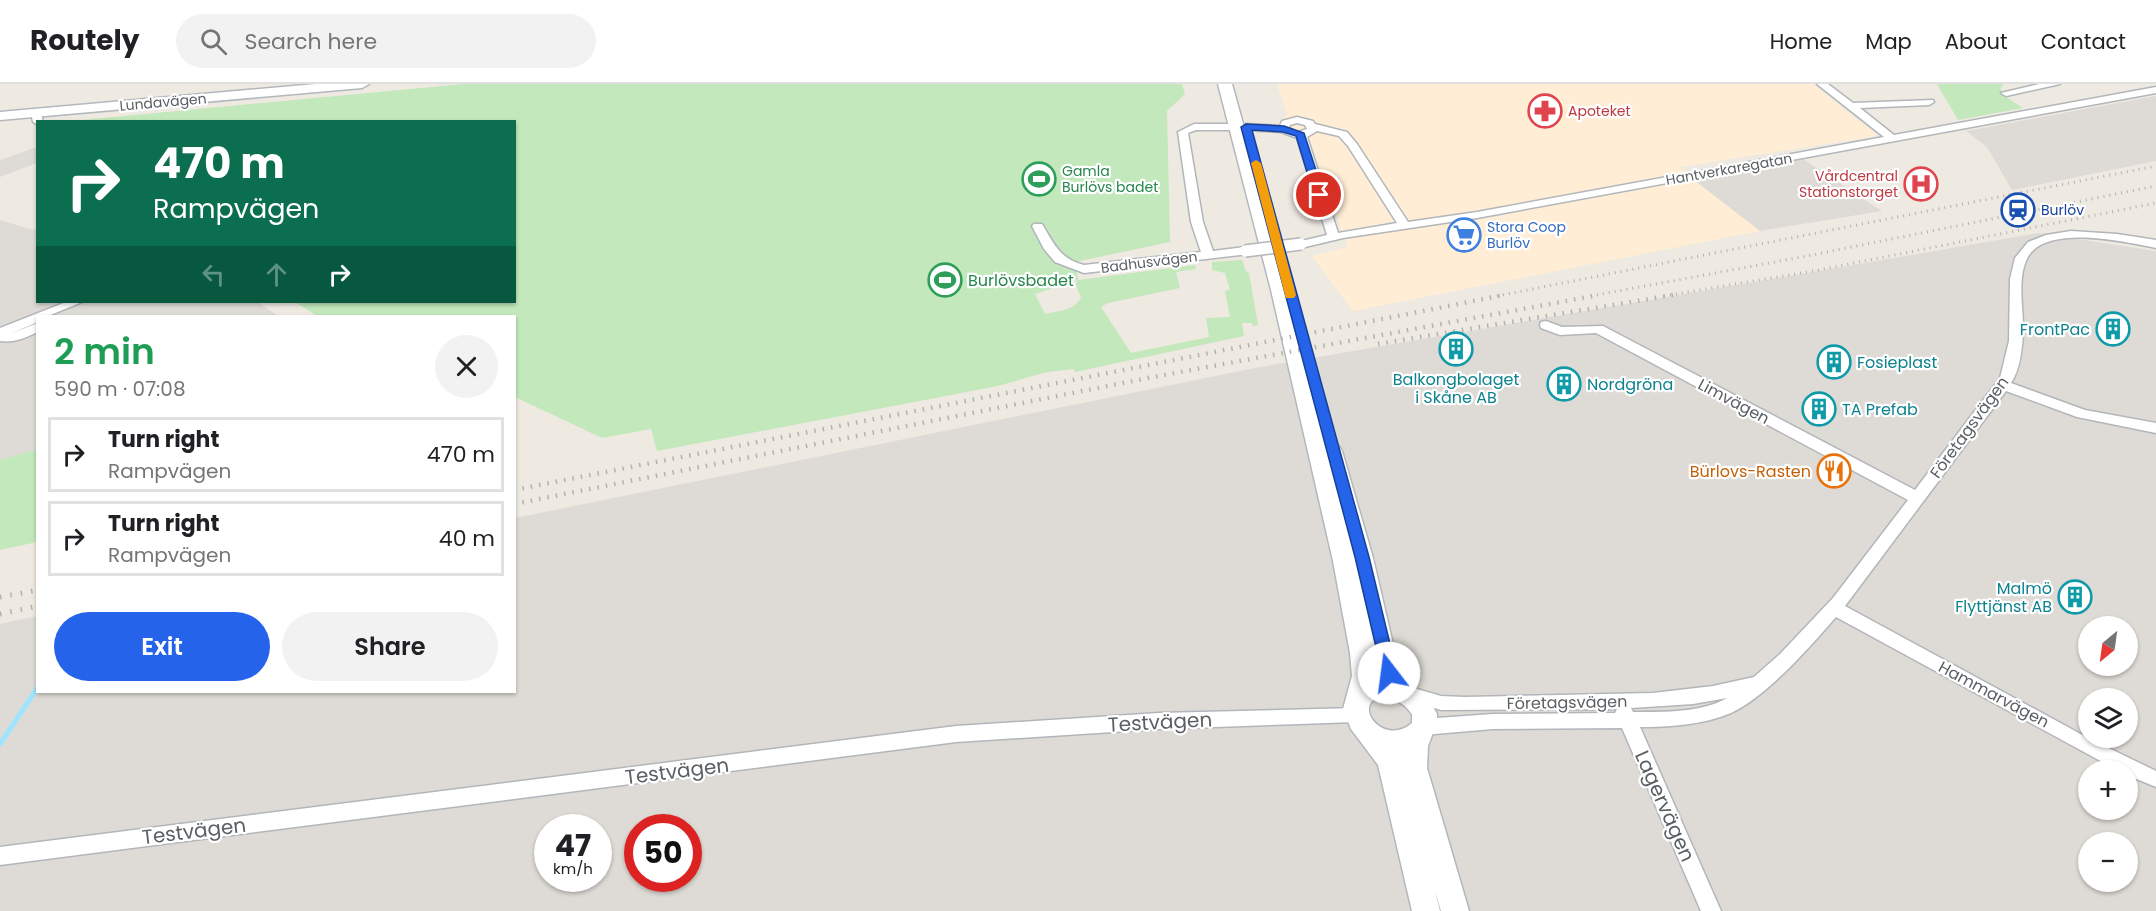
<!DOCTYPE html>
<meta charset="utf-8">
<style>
:root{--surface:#fff;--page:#f2f2f2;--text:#202124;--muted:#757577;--line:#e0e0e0;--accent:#2563eb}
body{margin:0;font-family:Poppins,sans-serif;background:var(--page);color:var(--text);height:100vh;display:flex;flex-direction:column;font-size:22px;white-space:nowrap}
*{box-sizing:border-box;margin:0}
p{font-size:20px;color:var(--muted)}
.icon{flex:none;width:33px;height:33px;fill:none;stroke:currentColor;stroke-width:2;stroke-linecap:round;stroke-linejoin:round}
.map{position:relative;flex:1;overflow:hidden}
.panel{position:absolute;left:36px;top:231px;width:480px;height:378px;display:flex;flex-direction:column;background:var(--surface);border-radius:0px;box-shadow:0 2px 4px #0004}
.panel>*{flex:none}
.top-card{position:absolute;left:36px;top:36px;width:480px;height:183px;border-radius:0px;box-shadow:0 2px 4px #0004;background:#0b6e4f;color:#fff;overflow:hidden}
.needle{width:39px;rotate:209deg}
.controls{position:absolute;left:2078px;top:532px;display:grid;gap:12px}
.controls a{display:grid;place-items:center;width:60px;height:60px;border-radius:50%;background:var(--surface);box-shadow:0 2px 4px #0004;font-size:30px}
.speed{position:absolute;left:534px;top:730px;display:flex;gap:12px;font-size:30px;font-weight:700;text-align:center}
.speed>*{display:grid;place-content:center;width:78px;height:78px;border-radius:50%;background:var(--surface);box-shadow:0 2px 4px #0004;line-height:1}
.speed small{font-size:15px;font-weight:400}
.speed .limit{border:9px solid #d22;background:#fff;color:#111}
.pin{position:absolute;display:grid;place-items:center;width:51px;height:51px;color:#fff;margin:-26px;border:3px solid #fff;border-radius:50%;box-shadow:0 2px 6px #0007}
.me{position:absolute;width:66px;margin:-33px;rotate:345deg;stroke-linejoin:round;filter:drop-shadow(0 0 4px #0008)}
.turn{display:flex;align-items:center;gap:21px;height:126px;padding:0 18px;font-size:27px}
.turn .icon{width:78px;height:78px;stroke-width:2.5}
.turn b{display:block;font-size:42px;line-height:51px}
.lanes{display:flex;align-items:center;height:57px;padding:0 18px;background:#0003;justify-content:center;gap:30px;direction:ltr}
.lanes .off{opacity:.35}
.round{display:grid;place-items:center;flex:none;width:63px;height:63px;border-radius:32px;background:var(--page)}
.head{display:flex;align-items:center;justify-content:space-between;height:102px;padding:0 18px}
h1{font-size:36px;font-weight:600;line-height:45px;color:#1e9e55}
.action{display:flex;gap:12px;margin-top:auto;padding:12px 18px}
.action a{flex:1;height:69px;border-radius:36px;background:var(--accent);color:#fff;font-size:24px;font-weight:600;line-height:69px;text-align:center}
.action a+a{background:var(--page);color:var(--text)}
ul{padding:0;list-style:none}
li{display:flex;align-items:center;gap:18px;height:75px;margin:0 12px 9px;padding:0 6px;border:3px solid var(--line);border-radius:0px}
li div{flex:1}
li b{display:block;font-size:22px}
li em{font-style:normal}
header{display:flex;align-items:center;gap:36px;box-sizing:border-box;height:84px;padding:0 30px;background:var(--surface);border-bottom:2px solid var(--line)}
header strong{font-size:28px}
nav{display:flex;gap:33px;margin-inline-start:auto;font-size:21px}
.search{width:420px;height:54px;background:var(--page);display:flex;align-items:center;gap:15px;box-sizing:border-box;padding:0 21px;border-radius:33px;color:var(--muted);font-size:22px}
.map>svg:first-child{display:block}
.commercial{fill:#ffeed5}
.industrial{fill:#dedbd6;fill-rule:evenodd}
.green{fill:#c2e8bb;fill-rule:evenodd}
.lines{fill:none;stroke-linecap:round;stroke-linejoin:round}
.stream{stroke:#a0e5ff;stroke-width:5}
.minor-casing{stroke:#b2b6ba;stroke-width:3}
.secondary-casing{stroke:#b3b8bd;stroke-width:3}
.minor{fill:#fff;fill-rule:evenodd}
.secondary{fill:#fff;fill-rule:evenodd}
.rail-far2{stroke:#b1b2b3;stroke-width:3;stroke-dasharray:1 5;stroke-linecap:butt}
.rail-far1{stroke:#b1b2b3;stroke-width:4.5;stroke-dasharray:1.5 7;stroke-linecap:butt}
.rail{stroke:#b1b2b3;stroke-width:5;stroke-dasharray:1.5 9;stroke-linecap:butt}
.minor-bridge-casing{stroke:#b2b6ba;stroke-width:14;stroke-linecap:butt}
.minor-bridge{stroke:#fff;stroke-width:11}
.route{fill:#2563eb;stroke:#184099;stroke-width:1.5}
.slow{fill:#f59e0b}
.labels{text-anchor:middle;stroke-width:4.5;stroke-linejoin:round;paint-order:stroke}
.far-street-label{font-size:14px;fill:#5a5f63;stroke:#fff}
.far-health-label{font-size:14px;fill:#be3a42;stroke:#fff;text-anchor:start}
.far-leisure-label{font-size:14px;fill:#27864d;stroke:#fff;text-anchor:start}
.far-transit-label{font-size:14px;fill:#164399;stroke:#fff;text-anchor:start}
.far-shop-label{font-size:14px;fill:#366cbe;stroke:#fff;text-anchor:start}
.leisure-label{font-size:16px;fill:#27864d;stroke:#fff;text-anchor:start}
.culture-label{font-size:16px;fill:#0d838f;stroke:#fff;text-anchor:start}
.street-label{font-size:16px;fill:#5a5f63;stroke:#fff}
.food-label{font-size:16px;fill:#c56008;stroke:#fff;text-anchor:end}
.near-street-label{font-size:20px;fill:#5a5f63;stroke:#fff}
</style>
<header>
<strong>Routely</strong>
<div class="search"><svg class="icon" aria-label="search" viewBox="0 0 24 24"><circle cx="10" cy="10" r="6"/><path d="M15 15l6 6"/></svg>Search here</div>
<nav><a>Home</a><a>Map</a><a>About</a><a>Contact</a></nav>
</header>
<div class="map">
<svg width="2156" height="827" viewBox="0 0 2156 827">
<rect width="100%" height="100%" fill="#eee9e1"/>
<path class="commercial" d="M1277,0h536l65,52 -198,31 80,64 -407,80 -41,-55 35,-9 -37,-107 -24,-5 -7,-14 8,-6z"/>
<g class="industrial">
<path d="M2156,12v65l-144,29 -25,-43 -21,-16z"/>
<path d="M37,63v16l-37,14v-17z"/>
<path d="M1803,75l79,52 -122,20 -66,-51z"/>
<path d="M0,136l33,10 4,-2 1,74h220l20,14h-240l-1,133 -37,11z"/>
<path d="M2039,149l117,18v660h-2156v-287l37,-8 1,76h476l1,-174 745,-151zM2088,543h39v39h-39zM2088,615h39v39h-39zM2088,687h39v39h-39zM548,744h50v51h-50zM638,744h50v51h-50zM2088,759h39v39h-39z"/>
</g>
<g class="green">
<path d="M464,0h718l3,10 -18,17 3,131 -95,20 3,18 117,-15 1,4 -20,3 4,16 -72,15 -7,4 30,46 78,-16 -3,-19 24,-1 -5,-26 5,-1 -5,-17 -13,-3v-8l30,-2 4,11 3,2 9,52 -5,1 -1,-3h-10l2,13 -169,36 -1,-3 -27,3 -49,14 -341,65 -6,-22 -49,9 -87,-41 -1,-81h-197l-22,-14h219v-180h-453zM1077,196l-1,5 5,13c-7,13 -24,13 -36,16l-10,-20z"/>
<path d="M1937,0h64l3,1 -4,3 6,9 17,11 -65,12z"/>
<path d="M37,365v93l-37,8v-90z"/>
</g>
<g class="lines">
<path class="stream" d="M0,660l38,-57"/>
<defs>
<g id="minor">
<path d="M1817,0h11l25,19 80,-3 1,2 -5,3 -69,3 34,27 262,-48v6l-679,125 -134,20 -42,10 -4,-2v-4l30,-7 -30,-97 -16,-6 -35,-2 -5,-3 -5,3h-40l-8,3 15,89 10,29 32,-4 6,4 -2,3 -165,19 -29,-11 -11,-13 -12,-23 2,-2h8c12,20 18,35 42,41l117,-13 -10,-30 -13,-90 16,-8h42l5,3 5,-3 34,2 2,-5 15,-4 16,4 2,3 32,8 10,12 51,78 69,-10 407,-75zM1297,39l8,2 2,4 -9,3 -9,-4 1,-3zM1317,47l22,5 9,10 49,77 -59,10 -31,-96z"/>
<path d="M2039,0h21l-54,12 -5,-3z"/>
<path d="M36,26l5,3 2,9h-5v3l-5,-3 -2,-9z"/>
<path d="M2071,147l46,3 39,6v8c-30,-6 -115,-26 -130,13 -9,22 -2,50 -3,73 -1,16 -3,36 -12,49l74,27 71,13v10l-79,-16 -71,-26 -161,215 243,132 68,33v16l-29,-12v-4h-8l-283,-154c-26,30 -70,80 -105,96 -28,12 -62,14 -91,14l81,184h-20l-79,-183 -129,1 -70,6 -6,-3 -3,-5 3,-5 6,-3 70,-5 122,-1 2,-4 -176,1 -37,-11 -3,-5 3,-5 6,-2 31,9 24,1 188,-4 60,-7 41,-9 26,-23 53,-56 75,-98 -312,-167 -36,2 -19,-7 -1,-3 1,-3 5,-1 16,6 41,-1 312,164 85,-112 9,-37 1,-62 5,-21 13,-16 18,-7zM1727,614c-26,15 -64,14 -94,14l-2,-4 62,-4z"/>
<path d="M66,218h16l-34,14h-10v6l-28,12 28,-11v9c-13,6 -24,11 -38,9v-13z"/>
<path d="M1356,624l6,2 3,5 -3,5 -6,2 -197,7 -203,13 -956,123v-18l956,-121 203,-13z"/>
</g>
<g id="secondary">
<path d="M316,0h53l-7,4 -362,32v-8z"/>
<path d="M1218,0h14l57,206 38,156h12l3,5 31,107 23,99 11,25 22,17 8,15v8l-9,24 -1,22 42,143h-28l-6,-20 5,20h-28l-34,-146 -27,-36 -8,-20 9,-33 -2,-23 -17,-92 -62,-271zM1375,580l5,12 -4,1zM1388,611l17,11 7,8v9c-30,26 -66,-24 -24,-28z"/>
</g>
</defs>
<use href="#minor" class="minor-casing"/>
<use href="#secondary" class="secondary-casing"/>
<use href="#minor" class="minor"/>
<use href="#secondary" class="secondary"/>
<g class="rail-far2">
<path d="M1497,212l659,-130"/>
<path d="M1591,212l211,-39 354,-71"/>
<path d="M1664,212l155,-26 337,-67"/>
</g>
<g class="rail-far1">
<path d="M1378,260l295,-49"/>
<path d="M514,406l990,-195"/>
<path d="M514,420l639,-127 446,-82"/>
</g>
<g class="rail">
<path d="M0,513l38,-7"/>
<path d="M0,530l38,-8"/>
</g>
<defs>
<path id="minor-bridge" d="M1245,167l56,-7"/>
</defs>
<use href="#minor-bridge" class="minor-bridge-casing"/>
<use href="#minor-bridge" class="minor-bridge"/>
</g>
<path class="route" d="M1246,40l38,2 20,7 20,62 -5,3 -5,-3 -18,-59 -13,-4 -31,-2 117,427 28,116 -2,5 -6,2 -5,-2 -2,-5 -27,-116 -114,-430z"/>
<path class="slow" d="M1256,76l5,3 35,132 -2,3h-8l-1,-3 -34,-132z"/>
<defs>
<symbol id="pharmacy-ring" viewBox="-11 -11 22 22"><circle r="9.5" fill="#fff" stroke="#e0444e" stroke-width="1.5"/><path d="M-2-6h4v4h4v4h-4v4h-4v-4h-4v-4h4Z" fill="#e0444e"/></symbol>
<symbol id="stadium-ring" viewBox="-11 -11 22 22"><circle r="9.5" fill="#fff" stroke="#2e9e5b" stroke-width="1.5"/><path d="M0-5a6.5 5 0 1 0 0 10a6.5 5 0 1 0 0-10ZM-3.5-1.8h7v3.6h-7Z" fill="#2e9e5b"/></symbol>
<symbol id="hospital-ring" viewBox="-11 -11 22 22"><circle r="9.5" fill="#fff" stroke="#e0444e" stroke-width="1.5"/><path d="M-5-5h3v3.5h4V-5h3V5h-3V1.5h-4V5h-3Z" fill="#e0444e"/></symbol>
<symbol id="station-ring" viewBox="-11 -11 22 22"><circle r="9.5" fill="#fff" stroke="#1a4fb4" stroke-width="1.5"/><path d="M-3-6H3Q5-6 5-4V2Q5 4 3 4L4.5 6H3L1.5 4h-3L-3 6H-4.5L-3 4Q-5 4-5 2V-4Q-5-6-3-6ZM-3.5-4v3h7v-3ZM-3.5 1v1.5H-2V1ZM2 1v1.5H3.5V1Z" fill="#1a4fb4"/></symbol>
<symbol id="supermarket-ring" viewBox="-11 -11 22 22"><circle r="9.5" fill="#fff" stroke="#3f7fe0" stroke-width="1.5"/><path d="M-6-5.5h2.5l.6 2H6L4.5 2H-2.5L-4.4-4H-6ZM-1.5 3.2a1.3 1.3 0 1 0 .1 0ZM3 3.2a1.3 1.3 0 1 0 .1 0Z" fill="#3f7fe0"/></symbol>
<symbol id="building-ring" viewBox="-11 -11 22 22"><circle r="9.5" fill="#fff" stroke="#0f9aa8" stroke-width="1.5"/><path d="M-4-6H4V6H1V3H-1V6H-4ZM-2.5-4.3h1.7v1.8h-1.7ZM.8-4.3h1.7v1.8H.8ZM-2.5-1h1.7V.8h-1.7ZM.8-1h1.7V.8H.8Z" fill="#0f9aa8"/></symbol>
<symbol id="restaurant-ring" viewBox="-11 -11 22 22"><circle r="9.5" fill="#fff" stroke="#e8710a" stroke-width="1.5"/><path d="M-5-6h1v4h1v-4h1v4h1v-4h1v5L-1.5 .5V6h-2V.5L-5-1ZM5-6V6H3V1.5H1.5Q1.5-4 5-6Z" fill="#e8710a"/></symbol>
</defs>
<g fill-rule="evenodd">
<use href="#pharmacy-ring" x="1526" y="8" width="38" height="38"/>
<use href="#stadium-ring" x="1020" y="76" width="38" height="38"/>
<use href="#hospital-ring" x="1902" y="81" width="38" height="38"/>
<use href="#station-ring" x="1999" y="107" width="38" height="38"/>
<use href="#supermarket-ring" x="1445" y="132" width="38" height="38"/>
<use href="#stadium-ring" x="926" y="177" width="38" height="38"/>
<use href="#building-ring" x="2094" y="226" width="38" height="38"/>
<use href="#building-ring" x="1437" y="246" width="38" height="38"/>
<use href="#building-ring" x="1815" y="259" width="38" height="38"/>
<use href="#building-ring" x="1545" y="281" width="38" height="38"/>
<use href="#building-ring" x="1800" y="306" width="38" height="38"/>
<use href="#restaurant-ring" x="1815" y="368" width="38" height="38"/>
<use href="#building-ring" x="2056" y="494" width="38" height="38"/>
</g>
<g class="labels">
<g class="far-street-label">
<text transform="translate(163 18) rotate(-5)" y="5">Lundavägen</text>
<text transform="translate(1729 85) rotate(-10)" y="5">Hantverkaregatan</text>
<text transform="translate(1149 178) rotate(-7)" y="5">Badhusvägen</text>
</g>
<g class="far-health-label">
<text x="1568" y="32">Apoteket</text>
<text x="1898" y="97" text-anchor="end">Vårdcentral<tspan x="1898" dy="16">Stationstorget</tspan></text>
</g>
<g class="far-leisure-label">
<text x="1062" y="92">Gamla<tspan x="1062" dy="16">Burlövs badet</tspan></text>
</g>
<g class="far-transit-label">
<text x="2041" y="131">Burlöv</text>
</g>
<g class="far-shop-label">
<text x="1487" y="148">Stora Coop<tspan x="1487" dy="16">Burlöv</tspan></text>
</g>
<g class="leisure-label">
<text x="968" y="202">Burlövsbadet</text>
</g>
<g class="culture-label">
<text x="2090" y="251" text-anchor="end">FrontPac</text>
<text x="1857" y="284">Fosieplast</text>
<text x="1456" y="301" text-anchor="middle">Balkongbolaget<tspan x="1456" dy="18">i Skåne AB</tspan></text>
<text x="1587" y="306">Nordgröna</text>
<text x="1842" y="331">TA Prefab</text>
<text x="2052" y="510" text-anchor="end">Malmö<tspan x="2052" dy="18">Flyttjänst AB</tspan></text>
</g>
<g class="street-label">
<text transform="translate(1734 317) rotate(28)" y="6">Limvägen</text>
<text transform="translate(1969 343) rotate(-54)" y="6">Företagsvägen</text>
<text transform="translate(1994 610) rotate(28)" y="6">Hammarvägen</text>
<text transform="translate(1567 618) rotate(-1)" y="6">Företagsvägen</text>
</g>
<g class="food-label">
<text x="1811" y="393">Bürlovs-Rasten</text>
</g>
<g class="near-street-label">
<text transform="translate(1160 638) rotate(-3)" y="7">Testvägen</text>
<text transform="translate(677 687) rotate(-7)" y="7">Testvägen</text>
<text transform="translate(1665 722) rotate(66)" y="7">Lagervägen</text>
<text transform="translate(194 747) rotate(-7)" y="7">Testvägen</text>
</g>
</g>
</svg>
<div class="controls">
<a><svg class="needle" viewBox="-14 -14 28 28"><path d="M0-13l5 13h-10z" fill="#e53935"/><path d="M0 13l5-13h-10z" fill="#757577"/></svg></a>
<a><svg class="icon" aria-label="layers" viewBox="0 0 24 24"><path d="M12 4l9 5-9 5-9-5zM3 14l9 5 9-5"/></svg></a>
<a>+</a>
<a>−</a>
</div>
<div class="speed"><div>47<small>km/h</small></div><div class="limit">50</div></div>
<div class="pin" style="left:1319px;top:111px;background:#d93025"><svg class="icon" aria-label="arrive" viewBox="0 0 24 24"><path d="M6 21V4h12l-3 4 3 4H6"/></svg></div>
<svg class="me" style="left:1389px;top:589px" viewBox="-20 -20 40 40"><circle r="19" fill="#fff"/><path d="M0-13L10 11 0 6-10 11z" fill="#2563eb"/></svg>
<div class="top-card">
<div class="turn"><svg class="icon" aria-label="right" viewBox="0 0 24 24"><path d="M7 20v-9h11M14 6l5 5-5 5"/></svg><div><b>470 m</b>Rampvägen</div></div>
<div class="lanes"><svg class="icon off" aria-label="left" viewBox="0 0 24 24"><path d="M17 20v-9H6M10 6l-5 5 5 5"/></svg><svg class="icon off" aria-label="ahead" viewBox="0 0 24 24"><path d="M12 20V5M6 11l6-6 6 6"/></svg><svg class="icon" aria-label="right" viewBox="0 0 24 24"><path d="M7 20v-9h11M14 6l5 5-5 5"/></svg></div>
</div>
<section class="panel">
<div class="head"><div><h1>2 min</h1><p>590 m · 07:08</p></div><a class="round"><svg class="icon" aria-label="close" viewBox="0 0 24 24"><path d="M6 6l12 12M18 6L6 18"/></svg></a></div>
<ul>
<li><svg class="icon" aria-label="right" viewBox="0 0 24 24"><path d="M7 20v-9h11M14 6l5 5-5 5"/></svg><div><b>Turn right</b><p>Rampvägen</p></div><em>470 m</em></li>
<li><svg class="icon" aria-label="right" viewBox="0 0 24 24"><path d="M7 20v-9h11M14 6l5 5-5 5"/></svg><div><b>Turn right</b><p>Rampvägen</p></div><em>40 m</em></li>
</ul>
<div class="action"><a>Exit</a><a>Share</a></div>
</section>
</div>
